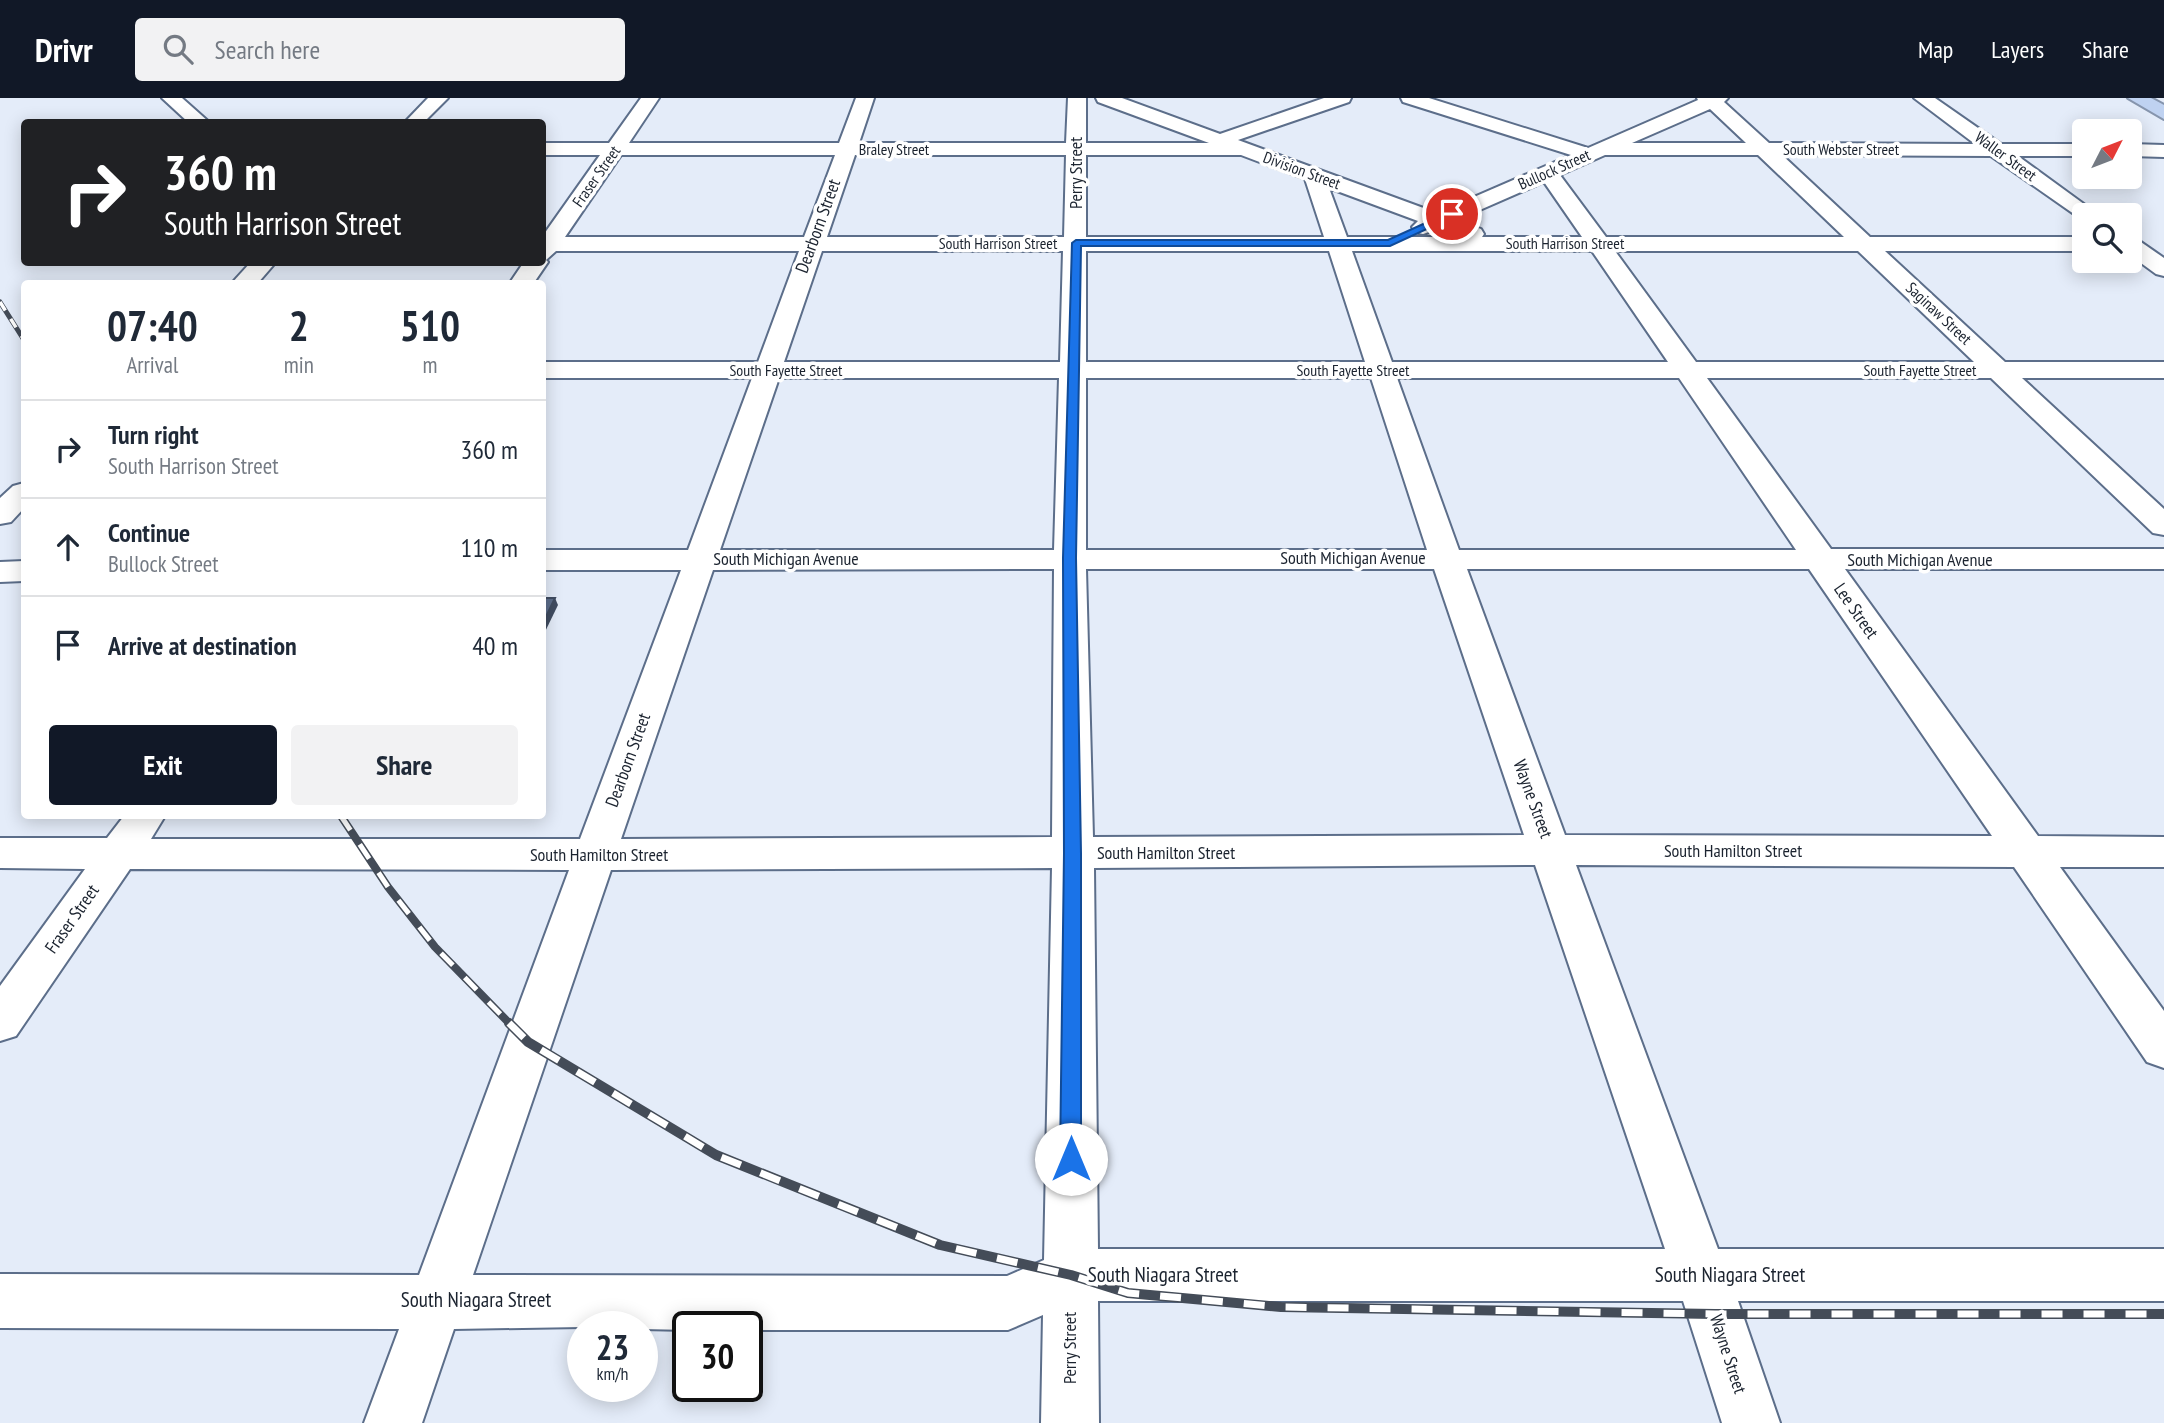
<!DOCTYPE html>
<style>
:root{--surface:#fff;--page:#f2f2f3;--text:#1f2937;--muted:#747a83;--line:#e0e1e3;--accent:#111827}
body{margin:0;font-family:"PT Sans Narrow",sans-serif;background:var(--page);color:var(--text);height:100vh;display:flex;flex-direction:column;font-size:26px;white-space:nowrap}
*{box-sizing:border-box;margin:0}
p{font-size:23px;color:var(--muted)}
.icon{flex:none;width:38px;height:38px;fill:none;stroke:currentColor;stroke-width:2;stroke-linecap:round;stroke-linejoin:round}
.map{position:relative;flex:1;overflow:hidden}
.drawer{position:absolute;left:21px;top:182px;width:525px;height:539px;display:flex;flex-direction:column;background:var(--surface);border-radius:7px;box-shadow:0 4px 18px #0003}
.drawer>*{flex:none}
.guide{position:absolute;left:21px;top:21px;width:525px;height:147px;border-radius:7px;box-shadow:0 4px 18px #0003;background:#202124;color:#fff;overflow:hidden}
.needle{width:46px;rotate:48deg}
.controls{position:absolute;left:2072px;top:21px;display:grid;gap:14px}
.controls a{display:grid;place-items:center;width:70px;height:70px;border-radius:7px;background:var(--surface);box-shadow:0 4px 18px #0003;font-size:35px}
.speed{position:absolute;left:567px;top:1213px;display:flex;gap:14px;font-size:35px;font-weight:700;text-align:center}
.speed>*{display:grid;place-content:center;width:91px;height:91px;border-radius:50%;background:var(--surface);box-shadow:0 4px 18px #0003;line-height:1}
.speed small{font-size:18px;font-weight:400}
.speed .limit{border:4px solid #111;border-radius:10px;background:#fff;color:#111}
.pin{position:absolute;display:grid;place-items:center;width:60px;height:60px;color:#fff;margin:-30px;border:4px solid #fff;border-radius:50%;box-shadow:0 2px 7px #0007}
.me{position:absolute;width:77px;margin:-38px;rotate:0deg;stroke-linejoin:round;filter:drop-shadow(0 0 5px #0008)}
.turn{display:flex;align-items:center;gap:24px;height:147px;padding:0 28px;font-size:32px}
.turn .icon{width:91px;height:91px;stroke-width:2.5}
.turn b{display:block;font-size:49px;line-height:60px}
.eta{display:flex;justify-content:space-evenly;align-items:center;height:119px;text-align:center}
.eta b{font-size:42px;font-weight:600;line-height:49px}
.primary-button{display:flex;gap:14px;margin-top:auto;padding:14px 28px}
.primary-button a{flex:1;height:80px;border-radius:7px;background:var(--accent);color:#fff;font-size:28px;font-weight:600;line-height:80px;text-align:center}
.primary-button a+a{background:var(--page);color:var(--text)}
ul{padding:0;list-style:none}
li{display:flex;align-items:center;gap:21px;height:98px;padding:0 28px;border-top:2px solid var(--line)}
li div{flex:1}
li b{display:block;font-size:26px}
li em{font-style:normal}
header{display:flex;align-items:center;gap:42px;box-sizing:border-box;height:98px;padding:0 35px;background:var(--accent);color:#fff}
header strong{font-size:33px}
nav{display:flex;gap:38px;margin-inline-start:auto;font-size:24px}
.search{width:490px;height:63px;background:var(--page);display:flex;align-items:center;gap:18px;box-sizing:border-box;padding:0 24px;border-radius:7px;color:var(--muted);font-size:26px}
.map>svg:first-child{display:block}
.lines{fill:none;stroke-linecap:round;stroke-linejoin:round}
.minor-casing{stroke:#5c6e8a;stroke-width:4}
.highway-casing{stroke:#8695ad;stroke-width:4}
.minor{fill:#fff;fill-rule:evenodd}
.highway{fill:#bfd2f1;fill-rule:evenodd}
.rail-far2-casing{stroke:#444c58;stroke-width:5}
.rail-far1-casing{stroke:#444c58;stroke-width:8}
.rail-casing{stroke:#444c58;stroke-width:10}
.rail-far2{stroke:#fff;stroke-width:3.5;stroke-dasharray:10;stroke-linecap:butt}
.rail-far1{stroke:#fff;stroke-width:5;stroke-dasharray:17;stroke-linecap:butt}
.rail{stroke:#fff;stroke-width:7;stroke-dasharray:21;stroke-linecap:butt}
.shaded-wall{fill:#404c61}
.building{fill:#5c6d8a;stroke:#404c61;stroke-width:2}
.route{fill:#1a73e8;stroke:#114b97;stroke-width:2}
.labels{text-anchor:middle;stroke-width:7;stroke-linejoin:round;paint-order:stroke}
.far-street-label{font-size:16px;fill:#1b232f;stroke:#fff}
.street-label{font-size:18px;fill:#1b232f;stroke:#fff}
.near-street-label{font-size:21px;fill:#1b232f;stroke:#fff}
</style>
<header>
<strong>Drivr</strong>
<div class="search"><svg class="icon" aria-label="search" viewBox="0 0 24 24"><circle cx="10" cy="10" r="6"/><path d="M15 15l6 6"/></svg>Search here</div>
<nav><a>Map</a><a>Layers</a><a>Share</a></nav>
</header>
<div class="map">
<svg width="2164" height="1325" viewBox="0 0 2164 1325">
<rect width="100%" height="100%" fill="#e4ecf9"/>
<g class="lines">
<defs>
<g id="minor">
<path d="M162,0h20l27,24h-21z"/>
<path d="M428,0h20l-24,24h-19z"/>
<path d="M641,0h18l-30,45h210l17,-45h18l-15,45h207l2,-45h18v45h123l-111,-41 -2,-4h26l98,36 104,-36h27l-2,4 -111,38 199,73 134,-58 -168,-53 -2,-4h28l159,50 110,-48 -1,-2h31l-4,4 45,41 206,1 -61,-46h21l66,46h83v12h-66l81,59h-15v6l-93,-65 -209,-1 88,82h214v14h-199l120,111h159v16h-142l142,131v26l-11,-2 -162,-155h-284l124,171h333v20h-319l193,267 126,1v30h-104l104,144v57l-17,-6 -133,-195 -438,-2 142,384h446v52h-426l42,122h-58l-39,-122h-585l1,122h-58l2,-108 -35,15h-261v-4h-59v4l-46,-1v-3l-188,3 -32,94h-58l35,-94 -399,-1v-54l419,1 150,-405 -439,-1 -114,167 -16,5v-55l85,-117 -85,-1v-30h107l17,-22h41l-14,23h429l101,-269h-139v-20h146l64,-172h-210v-16h216l41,-111h-243l-10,9 2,2 -15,22h-24l15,-22h18v-25l58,-82h-58v-12h67zM1710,11l36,34h-114zM621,57h214l-31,82h-239zM855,57h211l-2,82h-237zM1086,57h155l64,24 19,58h-238zM1605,57h153l86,82h-238l-46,-62zM1544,84l38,55h-100l2,-3 -3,-5 -24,-9zM1329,90l89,33 -6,6 3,5 8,2 15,-5 23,8h-114zM822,153h241l-3,111h-276zM1086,153h243l36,111h-279zM1352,153h240l76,111h-276zM1615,153h243l116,111h-278zM779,280h280l-5,172h-334zM1086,280h285l56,172h-341zM1397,280h282l117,172h-337zM1054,471l-2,268 -431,2 92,-269zM1086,471h348l90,266 -431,2zM1467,471h342l183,267 -427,-1zM1535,767l130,384h-567l-4,-381zM1052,770l-8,392 -37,16 -534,-1 138,-405z"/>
<path d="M2130,46l34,1v12l-34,-1z"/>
<path d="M2130,140l8,2 26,18v18l-8,-2 -26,-19z"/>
<path d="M251,164h25l-19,22h-26z"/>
<path d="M24,385v25l-13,14 -11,2v-26l13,-12z"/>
<path d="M24,463v20l-24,1v-20z"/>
</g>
<path id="highway" d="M2128,0h23l13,7v14z"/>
</defs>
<use href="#minor" class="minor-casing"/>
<use href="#highway" class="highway-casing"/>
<use href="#minor" class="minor"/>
<use href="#highway" class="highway"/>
<defs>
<path id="rail-far2" d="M0,204l24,38"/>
<path id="rail-far1" d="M341,718l47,71 47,60 76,78"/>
<path id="rail" d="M509,925l19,19 188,113 224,90 131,30 57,18 153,14 434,7h449"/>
</defs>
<use href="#rail-far2" class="rail-far2-casing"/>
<use href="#rail-far1" class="rail-far1-casing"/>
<use href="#rail" class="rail-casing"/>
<use href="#rail-far2" class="rail-far2"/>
<use href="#rail-far1" class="rail-far1"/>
<use href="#rail" class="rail"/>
</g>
<path class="shaded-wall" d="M555,500l3,7 -16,33v-13z"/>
<path class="building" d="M542,500h13l-13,27z"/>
<path class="route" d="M1452,113l5,3 -2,2 -65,30h-309l-5,312 5,295v306l-3,7 -7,3 -8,-3 -3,-7 4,-306 -1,-295 9,-315 4,-3h312z"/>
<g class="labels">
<g class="far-street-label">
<text x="894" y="57">Braley Street</text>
<text x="1841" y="57">South Webster Street</text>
<text transform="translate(2006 58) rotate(36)" y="6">Waller Street</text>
<text transform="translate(1554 71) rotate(-24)" y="6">Bullock Street</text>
<text transform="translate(1302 72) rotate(20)" y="6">Division Street</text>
<text transform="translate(596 78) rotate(-55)" y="6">Fraser Street</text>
<text x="998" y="151">South Harrison Street</text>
<text x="1565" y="151">South Harrison Street</text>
<text transform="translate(1939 215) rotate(43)" y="6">Saginaw Street</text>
<text x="786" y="278">South Fayette Street</text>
<text x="1353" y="278">South Fayette Street</text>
<text x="1920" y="278">South Fayette Street</text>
</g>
<g class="street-label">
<text transform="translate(1076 75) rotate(-90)" y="6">Perry Street</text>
<text transform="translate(818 128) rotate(-70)" y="6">Dearborn Street</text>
<text x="1353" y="466">South Michigan Avenue</text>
<text x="786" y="467">South Michigan Avenue</text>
<text x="1920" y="468">South Michigan Avenue</text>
<text transform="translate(1856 513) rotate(55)" y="6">Lee Street</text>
<text transform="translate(628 662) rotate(-70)" y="6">Dearborn Street</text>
<text transform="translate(1533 701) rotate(70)" y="6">Wayne Street</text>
<text x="1733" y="759">South Hamilton Street</text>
<text x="1166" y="761">South Hamilton Street</text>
<text x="599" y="763">South Hamilton Street</text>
<text transform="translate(72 821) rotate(-55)" y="6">Fraser Street</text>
<text transform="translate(1070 1250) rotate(-90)" y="6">Perry Street</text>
<text transform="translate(1728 1256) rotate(72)" y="6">Wayne Street</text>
</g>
<g class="near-street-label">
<text x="1163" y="1184">South Niagara Street</text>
<text x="1730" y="1184">South Niagara Street</text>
<text x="476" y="1209">South Niagara Street</text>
</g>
</g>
</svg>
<div class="controls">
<a><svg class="needle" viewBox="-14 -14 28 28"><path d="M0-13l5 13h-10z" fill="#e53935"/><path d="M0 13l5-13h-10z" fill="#747a83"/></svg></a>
<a><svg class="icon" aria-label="search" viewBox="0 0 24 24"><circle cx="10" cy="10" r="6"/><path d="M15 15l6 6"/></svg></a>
</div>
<div class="speed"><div>23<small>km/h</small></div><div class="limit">30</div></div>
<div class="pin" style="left:1452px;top:116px;background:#d93025"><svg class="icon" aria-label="arrive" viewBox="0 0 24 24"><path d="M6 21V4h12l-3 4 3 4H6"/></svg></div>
<svg class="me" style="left:1071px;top:1061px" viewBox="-20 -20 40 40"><circle r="19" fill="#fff"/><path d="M0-13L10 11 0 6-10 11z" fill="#1a73e8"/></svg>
<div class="guide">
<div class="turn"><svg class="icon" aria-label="right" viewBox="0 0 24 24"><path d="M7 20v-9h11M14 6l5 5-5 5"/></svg><div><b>360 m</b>South Harrison Street</div></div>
</div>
<section class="drawer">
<div class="eta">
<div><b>07:40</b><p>Arrival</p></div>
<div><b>2</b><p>min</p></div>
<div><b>510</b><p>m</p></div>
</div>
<ul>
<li><svg class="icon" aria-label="right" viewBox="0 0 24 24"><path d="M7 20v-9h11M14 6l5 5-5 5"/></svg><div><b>Turn right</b><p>South Harrison Street</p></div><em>360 m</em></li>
<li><svg class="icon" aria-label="ahead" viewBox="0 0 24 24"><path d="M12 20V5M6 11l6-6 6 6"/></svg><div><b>Continue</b><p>Bullock Street</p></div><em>110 m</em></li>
<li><svg class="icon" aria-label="arrive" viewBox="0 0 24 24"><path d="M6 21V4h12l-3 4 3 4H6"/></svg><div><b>Arrive at destination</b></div><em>40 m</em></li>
</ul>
<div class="primary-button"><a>Exit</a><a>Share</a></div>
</section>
</div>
